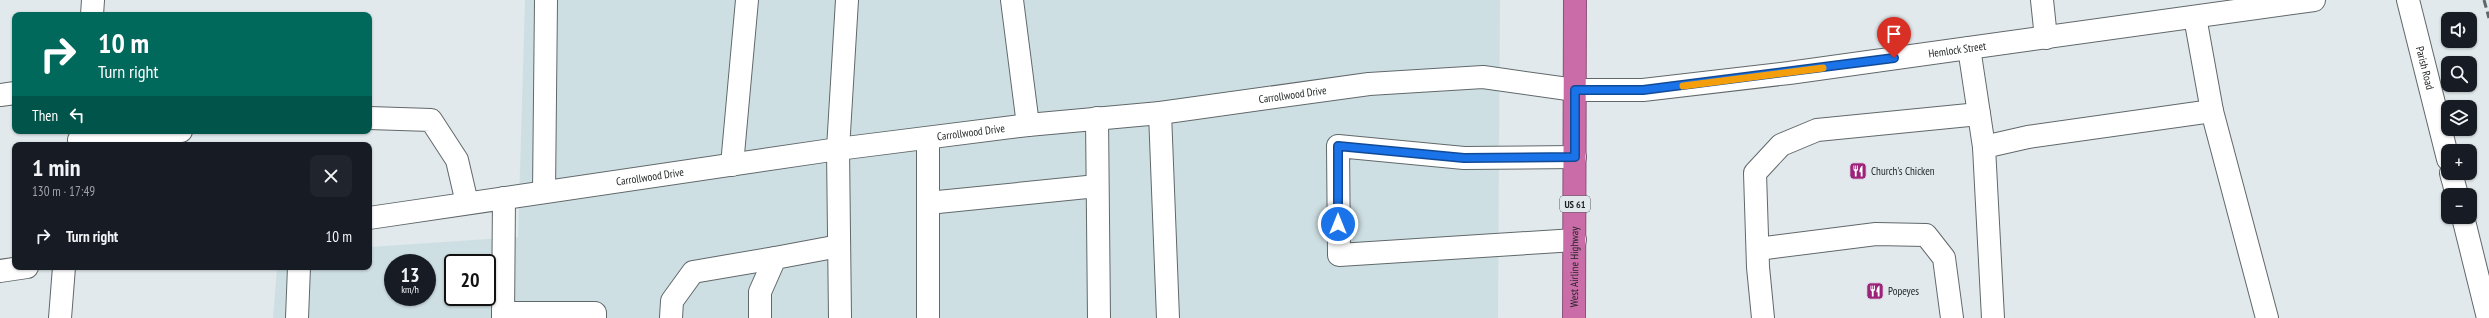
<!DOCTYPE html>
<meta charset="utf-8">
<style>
:root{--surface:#171b24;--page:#20242c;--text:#f1f3f6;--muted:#9ea1a6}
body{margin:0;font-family:"PT Sans Narrow",sans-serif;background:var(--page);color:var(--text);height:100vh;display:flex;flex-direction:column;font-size:15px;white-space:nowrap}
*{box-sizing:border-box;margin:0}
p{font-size:13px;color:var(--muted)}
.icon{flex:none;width:22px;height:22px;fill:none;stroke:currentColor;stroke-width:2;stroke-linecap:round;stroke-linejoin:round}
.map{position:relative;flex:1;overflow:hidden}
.details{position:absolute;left:12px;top:142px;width:360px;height:128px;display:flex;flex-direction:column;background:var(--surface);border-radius:8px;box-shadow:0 1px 3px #0004}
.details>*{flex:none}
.top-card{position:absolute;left:12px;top:12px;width:360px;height:122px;border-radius:8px;box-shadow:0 1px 3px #0004;background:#00695c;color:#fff;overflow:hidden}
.buttons{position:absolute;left:2441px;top:12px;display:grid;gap:8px}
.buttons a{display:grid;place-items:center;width:36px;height:36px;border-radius:8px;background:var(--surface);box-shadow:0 1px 3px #0004;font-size:20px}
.speed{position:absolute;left:384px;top:254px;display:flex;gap:8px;font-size:20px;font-weight:700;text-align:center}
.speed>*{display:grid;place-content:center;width:52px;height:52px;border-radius:50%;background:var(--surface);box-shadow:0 1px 3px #0004;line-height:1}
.speed small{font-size:10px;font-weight:400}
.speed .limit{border:2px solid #111;border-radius:6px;background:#fff;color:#111}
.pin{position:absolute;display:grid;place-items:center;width:34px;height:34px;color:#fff;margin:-41px -17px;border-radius:50% 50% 50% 0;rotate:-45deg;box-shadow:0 0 4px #0007}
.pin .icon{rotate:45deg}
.me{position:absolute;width:44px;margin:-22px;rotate:0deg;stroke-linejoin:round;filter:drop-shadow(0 0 3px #0008)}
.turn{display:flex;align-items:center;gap:14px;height:84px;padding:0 20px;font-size:18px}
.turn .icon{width:52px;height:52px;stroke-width:2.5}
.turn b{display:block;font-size:28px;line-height:34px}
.then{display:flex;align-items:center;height:38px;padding:0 20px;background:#0003;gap:8px;font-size:15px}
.round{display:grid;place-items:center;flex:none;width:42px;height:42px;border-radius:8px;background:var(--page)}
.overview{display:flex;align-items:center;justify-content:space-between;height:68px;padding:0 20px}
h1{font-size:24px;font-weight:700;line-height:30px}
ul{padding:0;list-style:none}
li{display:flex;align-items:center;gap:12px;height:52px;padding:0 20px}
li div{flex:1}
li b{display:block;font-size:15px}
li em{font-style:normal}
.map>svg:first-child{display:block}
.built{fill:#cedfe4;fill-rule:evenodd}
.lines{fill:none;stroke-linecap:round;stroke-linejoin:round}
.minor-casing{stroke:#61686a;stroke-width:24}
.highway-casing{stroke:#8d5279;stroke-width:24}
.minor{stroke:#fff;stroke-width:22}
.highway{stroke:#c96ca8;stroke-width:22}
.rail{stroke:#616668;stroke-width:3;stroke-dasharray:8 4;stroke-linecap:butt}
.route-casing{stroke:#114b97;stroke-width:10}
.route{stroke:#1a73e8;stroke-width:7}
.slow{stroke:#f59e0b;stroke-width:7}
.labels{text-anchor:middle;stroke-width:3.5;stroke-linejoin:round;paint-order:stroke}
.shield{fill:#e1e9ec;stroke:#585d5f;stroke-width:1}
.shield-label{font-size:10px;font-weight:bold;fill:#1e2122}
.street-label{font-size:11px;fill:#1e2122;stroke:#e1e9ec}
.poi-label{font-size:11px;fill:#1e2122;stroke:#e1e9ec;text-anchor:start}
</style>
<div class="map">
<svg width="2489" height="318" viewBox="0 0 2489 318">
<rect width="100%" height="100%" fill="#e1e9ec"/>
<path class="built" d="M525,0h975l-2,318h-1225l4,-51h92v-20l149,-10zM393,263h34v34h-34zM453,263h34v34h-34z"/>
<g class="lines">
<defs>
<g id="minor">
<path d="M1012,0l16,125"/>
<path d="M2042,0l4,38"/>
<path id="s1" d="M2408,0l40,159"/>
<path d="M92,15l1,-15"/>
<path d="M2195,17l17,94 55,207"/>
<path d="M1969,48l15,99"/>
<path d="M0,95l15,-2"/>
<path d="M1160,113l8,205"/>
<path d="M369,118l62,2 26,40 10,43"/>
<path d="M1097,118l2,200"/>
<path d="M928,138v180"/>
<path d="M79,140l102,-9"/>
<path d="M732,165l15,-165"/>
<path d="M2451,173l6,22"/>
<path d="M544,192l2,-192"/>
<path d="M928,203l169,-17"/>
<path d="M2463,217l25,101"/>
<path id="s2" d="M369,218l469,-69 190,-24 132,-12 209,-29 114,-7 92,13h68l146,-17 525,-73"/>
<path d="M1575,240l-236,15 -1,-109 126,12 111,-1"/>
<path d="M1758,249l118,-15 50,1 18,23 8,60"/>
<path d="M0,271l27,-4"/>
<path d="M503,313h92v5"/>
<path d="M60,318l4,-51"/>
<path d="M297,318l2,-51"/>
<path d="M503,318l1,-120"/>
<path d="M671,318l1,-17 21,-29 82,-14"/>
<path d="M760,318v-26l15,-34 64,-12"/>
<path d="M840,318l-2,-169 9,-149"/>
<path d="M1763,318l-5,-51 -3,-94 26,-28 36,-15 162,-16"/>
<path d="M1993,318l-9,-171 44,-10 184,-26"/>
</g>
<g id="highway">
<path id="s3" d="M1574,318l1,-318"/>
</g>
</defs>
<use href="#minor" class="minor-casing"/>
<use href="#highway" class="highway-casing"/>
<use href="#minor" class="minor"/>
<use href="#highway" class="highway"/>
<path class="rail" d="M2484,0l5,18"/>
</g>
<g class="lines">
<defs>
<path id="route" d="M1338,224v-78l126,12 111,-1v-67h68l251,-32"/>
</defs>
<use href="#route" class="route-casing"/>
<use href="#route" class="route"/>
<path class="slow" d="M1683,86l140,-18"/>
</g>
<defs>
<symbol id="restaurant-square" viewBox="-11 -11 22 22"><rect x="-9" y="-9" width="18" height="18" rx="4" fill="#9d237a" stroke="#e1e9ec"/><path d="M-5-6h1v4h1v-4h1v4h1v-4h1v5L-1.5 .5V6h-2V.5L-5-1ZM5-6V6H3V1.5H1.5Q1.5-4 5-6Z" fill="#fff"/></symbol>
</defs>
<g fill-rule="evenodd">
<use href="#restaurant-square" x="1848" y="161" width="20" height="20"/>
<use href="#restaurant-square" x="1865" y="281" width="20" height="20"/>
</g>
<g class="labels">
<rect class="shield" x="1560" y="196" width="30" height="16" rx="3"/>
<g class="shield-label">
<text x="1575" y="208">US 61</text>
</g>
<g class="street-label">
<text dy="4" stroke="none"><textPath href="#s2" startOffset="1601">Hemlock Street</textPath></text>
<text dy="4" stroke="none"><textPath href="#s1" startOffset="70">Parish Road</textPath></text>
<text dy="4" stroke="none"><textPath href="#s2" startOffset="932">Carrollwood Drive</textPath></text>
<text dy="4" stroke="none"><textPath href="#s2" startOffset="608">Carrollwood Drive</textPath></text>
<text dy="4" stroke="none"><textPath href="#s2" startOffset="284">Carrollwood Drive</textPath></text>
<text dy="4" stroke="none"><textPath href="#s3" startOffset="51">West Airline Highway</textPath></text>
</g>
<g class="poi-label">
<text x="1871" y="175">Church's Chicken</text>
<text x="1888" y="295">Popeyes</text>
</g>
</g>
</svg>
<div class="buttons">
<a><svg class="icon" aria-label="sound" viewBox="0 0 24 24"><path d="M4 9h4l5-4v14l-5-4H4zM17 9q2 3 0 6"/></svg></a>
<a><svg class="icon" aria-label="search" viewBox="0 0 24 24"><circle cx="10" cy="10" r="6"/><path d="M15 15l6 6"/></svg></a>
<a><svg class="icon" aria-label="layers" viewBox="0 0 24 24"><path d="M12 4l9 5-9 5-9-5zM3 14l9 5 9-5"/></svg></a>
<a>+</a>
<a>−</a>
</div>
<div class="speed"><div>13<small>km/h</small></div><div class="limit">20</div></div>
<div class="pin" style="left:1894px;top:58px;background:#d93025"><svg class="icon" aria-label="arrive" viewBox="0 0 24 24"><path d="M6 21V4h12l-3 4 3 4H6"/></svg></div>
<svg class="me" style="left:1338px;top:224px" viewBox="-20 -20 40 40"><circle r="17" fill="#1a73e8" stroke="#fff" stroke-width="3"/><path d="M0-11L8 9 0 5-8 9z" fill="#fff"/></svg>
<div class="top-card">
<div class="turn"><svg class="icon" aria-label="right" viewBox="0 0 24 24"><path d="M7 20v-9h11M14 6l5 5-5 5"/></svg><div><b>10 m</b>Turn right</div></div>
<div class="then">Then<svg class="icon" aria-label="left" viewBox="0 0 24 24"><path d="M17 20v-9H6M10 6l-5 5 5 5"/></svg></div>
</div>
<section class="details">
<div class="overview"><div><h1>1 min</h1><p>130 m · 17:49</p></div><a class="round"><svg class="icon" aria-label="close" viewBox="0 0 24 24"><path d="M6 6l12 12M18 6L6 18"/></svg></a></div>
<ul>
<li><svg class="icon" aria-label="right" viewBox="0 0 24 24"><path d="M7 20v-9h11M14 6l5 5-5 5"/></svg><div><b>Turn right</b></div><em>10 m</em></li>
</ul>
</section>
</div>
